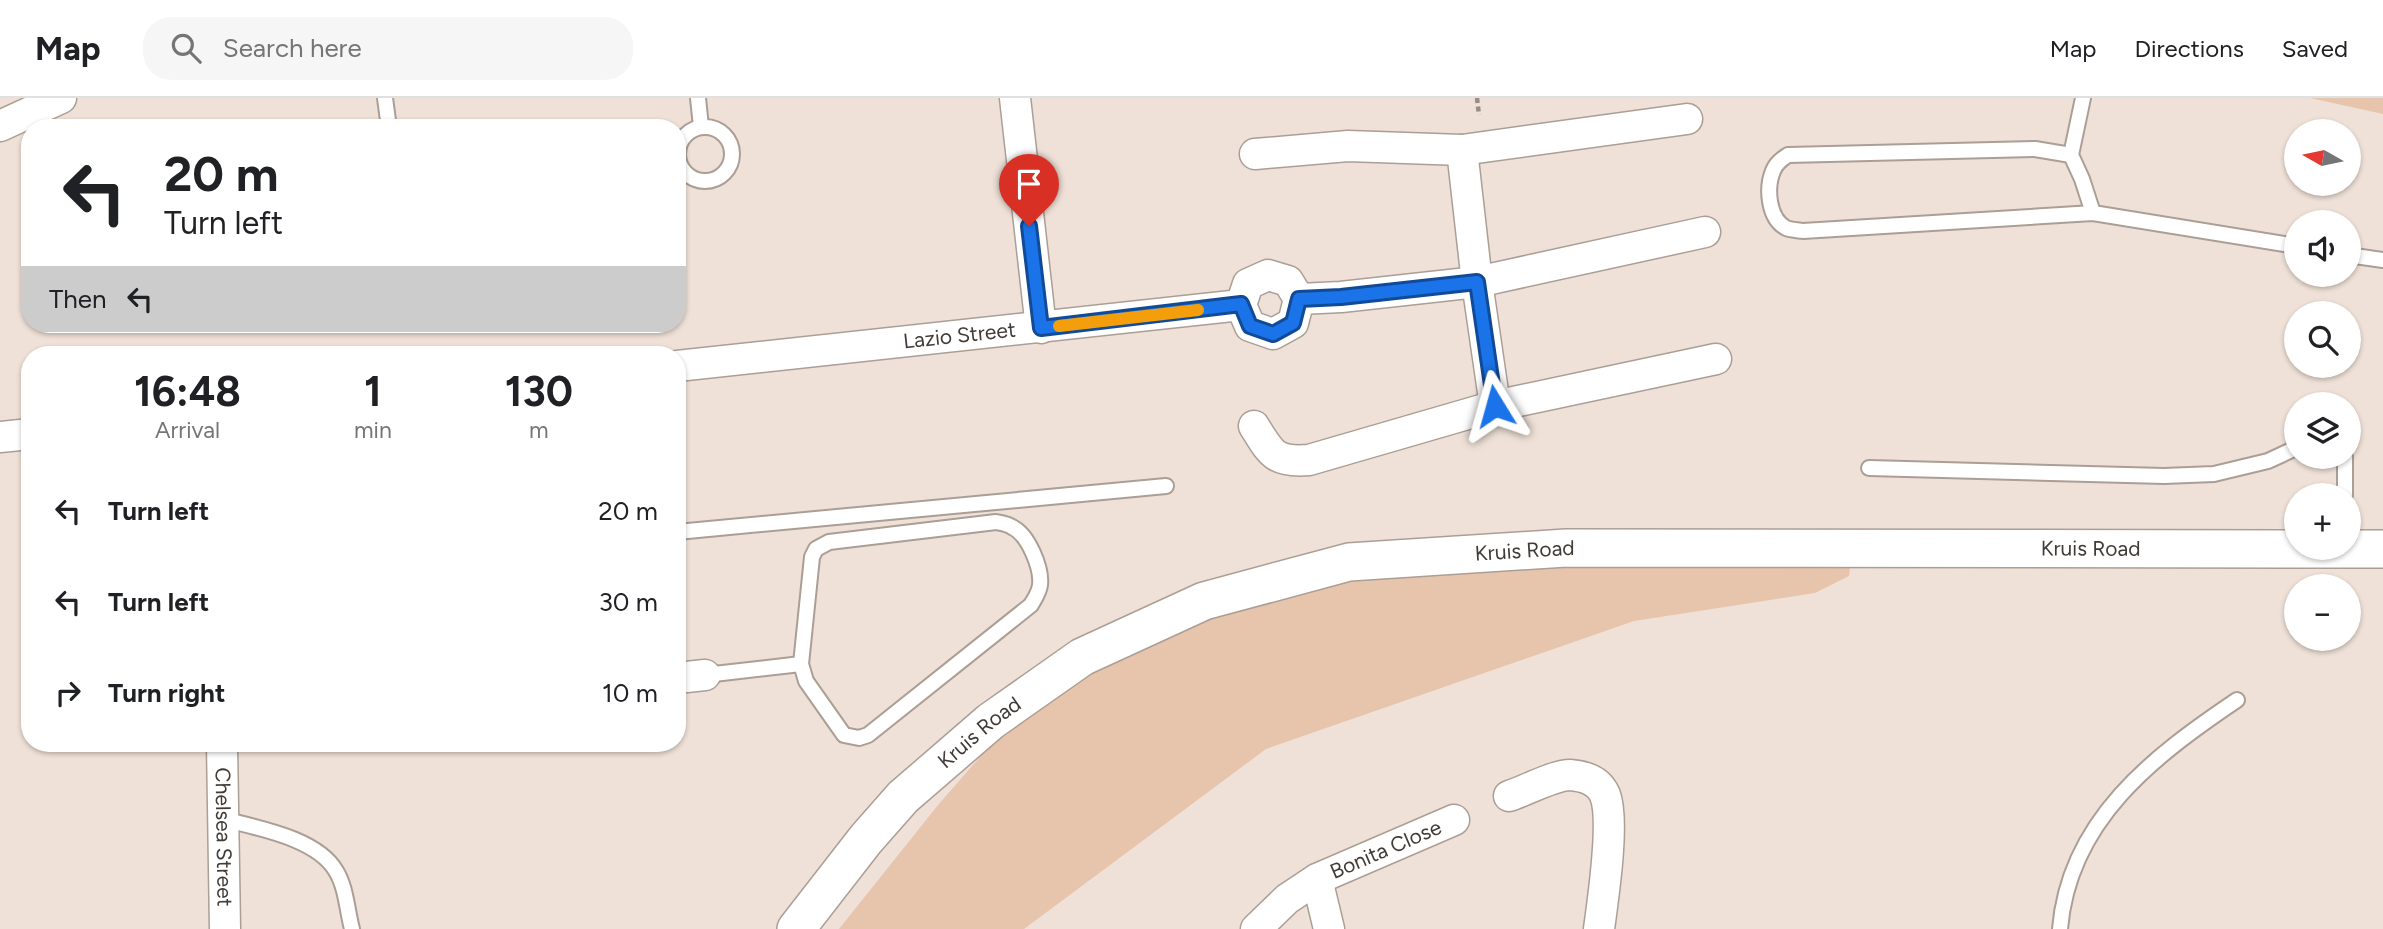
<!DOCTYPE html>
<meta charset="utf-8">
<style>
:root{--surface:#fff;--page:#f6f6f6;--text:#202124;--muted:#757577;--line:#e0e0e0}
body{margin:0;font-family:Figtree,sans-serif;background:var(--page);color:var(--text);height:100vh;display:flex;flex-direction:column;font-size:26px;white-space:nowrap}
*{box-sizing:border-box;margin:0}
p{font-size:23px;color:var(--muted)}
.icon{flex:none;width:38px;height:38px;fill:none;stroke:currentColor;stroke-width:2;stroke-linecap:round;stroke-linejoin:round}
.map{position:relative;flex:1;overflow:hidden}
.drawer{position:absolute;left:21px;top:248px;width:665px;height:406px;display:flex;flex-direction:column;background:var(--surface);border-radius:28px;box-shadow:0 2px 5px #0004}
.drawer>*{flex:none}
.banner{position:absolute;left:21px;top:21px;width:665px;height:214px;border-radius:28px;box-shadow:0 2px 5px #0004;background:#fff;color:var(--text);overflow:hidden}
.needle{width:46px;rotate:279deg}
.controls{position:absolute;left:2284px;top:21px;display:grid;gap:14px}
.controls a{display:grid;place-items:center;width:77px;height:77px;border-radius:50%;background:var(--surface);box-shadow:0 2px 5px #0004;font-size:35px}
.pin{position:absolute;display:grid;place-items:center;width:60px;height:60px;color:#fff;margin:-72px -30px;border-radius:50% 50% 50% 0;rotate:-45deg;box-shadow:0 0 7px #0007}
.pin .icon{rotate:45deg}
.me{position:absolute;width:77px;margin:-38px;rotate:352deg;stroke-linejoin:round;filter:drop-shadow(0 0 5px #0008)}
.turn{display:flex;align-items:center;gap:24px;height:147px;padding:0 28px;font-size:32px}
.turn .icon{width:91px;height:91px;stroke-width:2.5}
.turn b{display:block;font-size:49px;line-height:60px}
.then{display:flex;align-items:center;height:66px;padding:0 28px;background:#0003;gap:14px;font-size:26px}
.eta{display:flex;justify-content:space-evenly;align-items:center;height:119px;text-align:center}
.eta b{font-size:42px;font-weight:700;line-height:49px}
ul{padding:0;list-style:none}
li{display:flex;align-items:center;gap:21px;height:91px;padding:0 28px}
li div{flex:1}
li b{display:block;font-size:26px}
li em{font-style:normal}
header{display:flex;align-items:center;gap:42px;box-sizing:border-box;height:98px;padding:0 35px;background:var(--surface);border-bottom:2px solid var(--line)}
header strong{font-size:33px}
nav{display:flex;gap:38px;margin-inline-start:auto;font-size:24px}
.search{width:490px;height:63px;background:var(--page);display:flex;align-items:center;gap:18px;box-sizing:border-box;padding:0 24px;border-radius:28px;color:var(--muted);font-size:26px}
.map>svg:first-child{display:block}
.green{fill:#e7c5ac}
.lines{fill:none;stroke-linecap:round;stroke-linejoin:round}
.service-casing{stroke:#ab9e95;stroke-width:18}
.minor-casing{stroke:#ab9e95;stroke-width:33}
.tertiary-casing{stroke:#ab9e95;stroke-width:40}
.path{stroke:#978d86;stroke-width:4.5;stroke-dasharray:5 3.5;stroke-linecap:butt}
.service{stroke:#fff;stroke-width:14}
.minor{stroke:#fff;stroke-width:30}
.tertiary{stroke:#fff;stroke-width:37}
.route-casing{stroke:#114b97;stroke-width:18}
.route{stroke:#1a73e8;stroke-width:12}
.slow{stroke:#f59e0b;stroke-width:12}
.labels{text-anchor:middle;stroke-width:7;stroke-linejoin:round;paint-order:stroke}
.street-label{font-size:21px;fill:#413b37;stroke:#fceee4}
</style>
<header>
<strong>Map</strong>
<div class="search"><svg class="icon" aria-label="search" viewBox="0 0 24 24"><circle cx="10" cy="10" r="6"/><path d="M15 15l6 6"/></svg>Search here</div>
<nav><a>Map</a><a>Directions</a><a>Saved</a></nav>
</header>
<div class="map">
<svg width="2383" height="831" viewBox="0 0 2383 831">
<rect width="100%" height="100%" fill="#efe1d7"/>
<g class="green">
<path d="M2310,0h73v16z"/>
<path d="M1504,468h346l-1,10 -34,17 -181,28 -368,128 -242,180h-185l99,-124 55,-63 105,-74 93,-43 48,-17 91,-23 67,-11z"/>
</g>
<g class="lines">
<defs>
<g id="service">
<path d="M385,0l4,30"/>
<path d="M698,0l3,29"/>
<path d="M2083,0l-12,57 11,24 11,34"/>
<circle cx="705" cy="56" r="27"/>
<path d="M2071,57l-36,-6 -247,6c-6,4 -12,8 -15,16 -7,17 -5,47 13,57 4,2 12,2 17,3l290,-18 203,33"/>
<path d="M2348,157l35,5"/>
<path d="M2345,359v38"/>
<path d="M1869,370l295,8 50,-2 54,-13 28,-13"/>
<path d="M996,424c5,1 12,2 16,5 16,7 30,41 28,58 -1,8 -5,13 -9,20l-163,130 -9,3 -15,-3 -38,-54 -5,-17 11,-107 4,-8 13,-7z"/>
<path d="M677,434l489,-46"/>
<path d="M705,577l96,-11"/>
<path d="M223,721c34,9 94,19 113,52 10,16 11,39 16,58"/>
<path d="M2060,831c9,-109 94,-173 177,-229"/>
</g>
<g id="minor">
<path d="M1015,0l26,230"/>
<path d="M0,28l61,-28"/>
<path d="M1462,52l15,132 18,124"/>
<path d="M1255,56l93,-8 114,4 225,-31"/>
<path d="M1268,177l20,6 11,18 -6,24 -20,11 -23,-8 -9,-21 7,-21z"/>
<path d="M1299,201l42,-2 136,-15 228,-50"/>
<path id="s1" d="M677,268l564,-61"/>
<path d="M1254,328c17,27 20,37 55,34l186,-54 221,-47"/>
<path d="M0,339l30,-3"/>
<path d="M677,580l28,-3"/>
<path id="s2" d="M222,646l3,185"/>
<path d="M1509,698c16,-5 45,-21 61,-21 15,1 29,6 35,20 10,26 -2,104 -6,134"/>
<path d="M1317,781l12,50"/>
<path id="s3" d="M1256,831l31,-30 30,-20 137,-59"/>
</g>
<g id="tertiary">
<path id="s4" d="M796,831l70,-90 37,-42 88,-76 91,-64 122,-56 145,-39 217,-14 817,1"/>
</g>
</defs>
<use href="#service" class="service-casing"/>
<use href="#minor" class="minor-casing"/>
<use href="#tertiary" class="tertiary-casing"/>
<path class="path" d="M1477,0l2,17"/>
<use href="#service" class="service"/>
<use href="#minor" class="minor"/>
<use href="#tertiary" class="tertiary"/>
</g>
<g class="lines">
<defs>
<path id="route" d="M1029,128l12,102 200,-24 9,22 23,8 20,-11 6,-24 42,-2 136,-15 18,124"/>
</defs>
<use href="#route" class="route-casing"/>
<use href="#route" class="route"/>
<path class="slow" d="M1059,228l139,-16"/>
</g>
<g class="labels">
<g class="street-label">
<text dy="7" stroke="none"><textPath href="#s1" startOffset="284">Lazio Street</textPath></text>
<text dy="7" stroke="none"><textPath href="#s4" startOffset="1424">Kruis Road</textPath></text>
<text dy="7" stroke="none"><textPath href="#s4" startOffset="858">Kruis Road</textPath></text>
<text dy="7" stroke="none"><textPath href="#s4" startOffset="270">Kruis Road</textPath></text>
<text dy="7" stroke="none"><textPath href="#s2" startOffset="93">Chelsea Street</textPath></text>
<text dy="7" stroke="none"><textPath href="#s3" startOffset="154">Bonita Close</textPath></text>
</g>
</g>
</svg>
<div class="controls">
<a><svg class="needle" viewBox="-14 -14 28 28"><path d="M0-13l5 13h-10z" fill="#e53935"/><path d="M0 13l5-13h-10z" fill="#757577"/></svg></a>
<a><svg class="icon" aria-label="sound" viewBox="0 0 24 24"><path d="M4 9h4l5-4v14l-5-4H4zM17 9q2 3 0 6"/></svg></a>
<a><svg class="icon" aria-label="search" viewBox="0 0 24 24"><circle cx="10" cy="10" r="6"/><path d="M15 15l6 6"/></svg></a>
<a><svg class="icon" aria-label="layers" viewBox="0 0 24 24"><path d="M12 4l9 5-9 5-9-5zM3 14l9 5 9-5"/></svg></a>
<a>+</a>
<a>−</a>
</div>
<div class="pin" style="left:1029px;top:128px;background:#d93025"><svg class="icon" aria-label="arrive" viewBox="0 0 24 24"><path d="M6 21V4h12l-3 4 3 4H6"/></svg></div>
<svg class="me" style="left:1495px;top:308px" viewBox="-20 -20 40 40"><path d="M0-17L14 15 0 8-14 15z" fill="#1a73e8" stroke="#fff" stroke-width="4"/></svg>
<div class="banner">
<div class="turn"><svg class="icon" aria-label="left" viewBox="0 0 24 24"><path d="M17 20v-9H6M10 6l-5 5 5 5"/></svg><div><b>20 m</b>Turn left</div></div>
<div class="then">Then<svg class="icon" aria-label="left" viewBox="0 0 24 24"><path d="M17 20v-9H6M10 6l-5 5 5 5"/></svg></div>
</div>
<section class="drawer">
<div class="eta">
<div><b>16:48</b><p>Arrival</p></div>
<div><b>1</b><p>min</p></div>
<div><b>130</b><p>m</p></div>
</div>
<ul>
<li><svg class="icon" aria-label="left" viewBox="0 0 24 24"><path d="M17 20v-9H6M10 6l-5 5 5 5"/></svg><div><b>Turn left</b></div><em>20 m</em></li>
<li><svg class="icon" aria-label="left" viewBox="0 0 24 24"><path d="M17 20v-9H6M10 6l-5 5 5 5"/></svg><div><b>Turn left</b></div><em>30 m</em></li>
<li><svg class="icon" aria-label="right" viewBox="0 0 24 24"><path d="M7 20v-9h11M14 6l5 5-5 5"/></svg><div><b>Turn right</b></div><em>10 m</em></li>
</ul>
</section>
</div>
